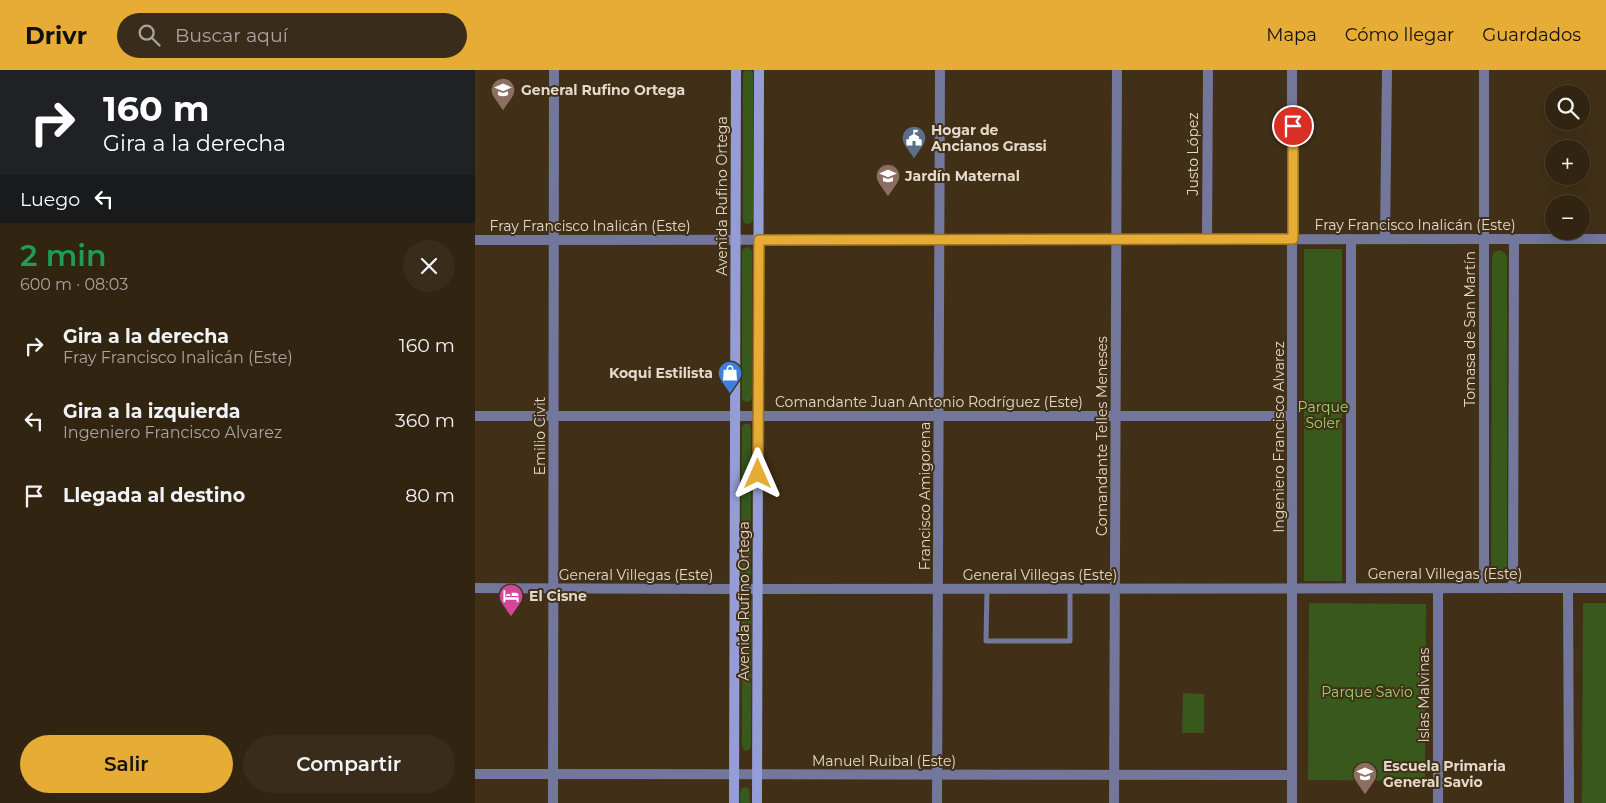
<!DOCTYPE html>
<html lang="es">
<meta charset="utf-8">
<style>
:root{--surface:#312411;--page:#392c1a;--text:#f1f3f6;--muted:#a8a49f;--line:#4c4131;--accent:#e6ac36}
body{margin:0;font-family:Montserrat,sans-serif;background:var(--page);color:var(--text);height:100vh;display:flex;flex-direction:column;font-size:19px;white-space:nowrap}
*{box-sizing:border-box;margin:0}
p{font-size:16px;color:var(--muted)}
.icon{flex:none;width:28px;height:28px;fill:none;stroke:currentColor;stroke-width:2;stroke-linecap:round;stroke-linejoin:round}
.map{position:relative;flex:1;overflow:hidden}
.drawer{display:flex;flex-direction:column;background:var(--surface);width:475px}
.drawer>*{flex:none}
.guide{background:#202124;color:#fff;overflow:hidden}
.controls{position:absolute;left:1070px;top:15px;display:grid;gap:10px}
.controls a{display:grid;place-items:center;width:45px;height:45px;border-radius:50%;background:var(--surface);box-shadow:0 5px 20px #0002,0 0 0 1px var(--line);font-size:25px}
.pin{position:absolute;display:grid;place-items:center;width:42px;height:42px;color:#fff;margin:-21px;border:2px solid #fff;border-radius:50%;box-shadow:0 1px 5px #0007}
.me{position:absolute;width:55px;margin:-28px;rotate:0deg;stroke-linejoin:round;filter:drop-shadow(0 0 4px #0008)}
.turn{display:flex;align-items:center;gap:18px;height:105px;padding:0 20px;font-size:22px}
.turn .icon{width:65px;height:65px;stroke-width:2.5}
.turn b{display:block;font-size:35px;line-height:42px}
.then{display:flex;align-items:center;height:48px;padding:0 20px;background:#0003;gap:10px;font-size:19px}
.round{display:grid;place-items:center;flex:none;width:52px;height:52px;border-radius:26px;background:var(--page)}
.overview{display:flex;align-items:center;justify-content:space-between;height:85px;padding:0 20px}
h1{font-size:30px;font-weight:600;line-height:38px;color:#1e9e55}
.button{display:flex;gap:10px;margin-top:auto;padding:10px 20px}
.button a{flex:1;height:58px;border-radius:30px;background:var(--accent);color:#111;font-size:20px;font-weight:600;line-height:58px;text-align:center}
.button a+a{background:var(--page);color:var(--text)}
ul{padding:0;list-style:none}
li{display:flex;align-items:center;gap:15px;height:75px;padding:0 20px}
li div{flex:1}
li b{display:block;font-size:19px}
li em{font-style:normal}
header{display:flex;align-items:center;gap:30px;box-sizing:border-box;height:70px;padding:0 25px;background:var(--accent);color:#111}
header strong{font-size:24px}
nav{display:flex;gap:28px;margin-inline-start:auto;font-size:18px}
.search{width:350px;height:45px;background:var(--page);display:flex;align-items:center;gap:12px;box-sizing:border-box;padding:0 18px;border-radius:28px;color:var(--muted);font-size:19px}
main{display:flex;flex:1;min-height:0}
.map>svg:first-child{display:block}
.green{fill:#38581c}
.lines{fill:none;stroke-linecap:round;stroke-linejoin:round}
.lane{stroke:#72779b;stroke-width:5}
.street{stroke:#72779b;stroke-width:10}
.secondary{stroke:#949dd6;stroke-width:10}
.route-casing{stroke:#967023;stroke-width:12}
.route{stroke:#e6ac36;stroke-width:9}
.labels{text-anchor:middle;stroke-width:4;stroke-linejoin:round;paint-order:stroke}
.poi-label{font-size:14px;font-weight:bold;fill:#e4d9ca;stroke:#413017;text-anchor:start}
.street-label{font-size:14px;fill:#e4d9ca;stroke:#413017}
.park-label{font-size:14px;fill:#99d66a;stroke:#413017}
</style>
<header>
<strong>Drivr</strong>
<div class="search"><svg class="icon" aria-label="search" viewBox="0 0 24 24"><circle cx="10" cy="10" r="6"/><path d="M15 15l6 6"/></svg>Buscar aquí</div>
<nav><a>Mapa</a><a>Cómo llegar</a><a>Guardados</a></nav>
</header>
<main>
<section class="drawer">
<div class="guide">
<div class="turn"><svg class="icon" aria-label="right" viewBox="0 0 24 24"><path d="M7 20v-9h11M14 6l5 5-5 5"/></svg><div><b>160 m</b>Gira a la derecha</div></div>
<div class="then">Luego<svg class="icon" aria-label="left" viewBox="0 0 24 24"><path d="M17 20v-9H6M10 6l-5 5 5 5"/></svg></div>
</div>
<div class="overview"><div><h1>2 min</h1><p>600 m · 08:03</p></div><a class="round"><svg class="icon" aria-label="close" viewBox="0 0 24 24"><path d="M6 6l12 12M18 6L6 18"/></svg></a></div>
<ul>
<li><svg class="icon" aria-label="right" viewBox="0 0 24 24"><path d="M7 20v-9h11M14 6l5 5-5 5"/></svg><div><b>Gira a la derecha</b><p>Fray Francisco Inalicán (Este)</p></div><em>160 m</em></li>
<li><svg class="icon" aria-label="left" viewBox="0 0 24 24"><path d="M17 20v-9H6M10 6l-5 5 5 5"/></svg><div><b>Gira a la izquierda</b><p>Ingeniero Francisco Alvarez</p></div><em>360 m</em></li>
<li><svg class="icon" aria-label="arrive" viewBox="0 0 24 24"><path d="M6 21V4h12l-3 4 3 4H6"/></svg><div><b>Llegada al destino</b></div><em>80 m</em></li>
</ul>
<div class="button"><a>Salir</a><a>Compartir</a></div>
</section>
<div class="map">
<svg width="1131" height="733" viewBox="0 0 1131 733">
<rect width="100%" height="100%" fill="#413017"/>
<g class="green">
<path d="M270,0l7,1 1,3v146l-2,3 -4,1 -3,-1 -1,-4v-145z"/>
<path d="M273,177l3,2 1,3v146l-2,3 -3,1 -4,-1 -1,-4v-145l2,-4z"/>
<rect x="829" y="179" width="38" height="332"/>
<path d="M1025,180l5,3 2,5v316l-3,5 -5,2 -6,-3 -2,-5 1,-315 2,-6z"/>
<path d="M272,353l3,2 1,4v145l-1,3 -4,2 -3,-2 -2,-4 1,-145 1,-3z"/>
<path d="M272,525l3,2 2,4 -1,145 -1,3 -4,2 -3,-2 -1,-4v-145l1,-4z"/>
<path d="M834,533l117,1 -1,177 -117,-1z"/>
<path d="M1108,533h23v200h-24z"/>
<path d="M708,623l21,1v39h-22z"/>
<path d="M271,717l3,2 1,14h-10v-11l2,-4z"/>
</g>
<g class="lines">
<path class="lane" d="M512,519l-1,52h84v-53"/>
<g class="street">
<path d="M1009,0v518"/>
<path d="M732,169l1,-169"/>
<path d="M876,169v349"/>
<path d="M910,169l2,-169"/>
<path d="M0,170l1131,-1"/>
<path d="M0,346h817"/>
<path d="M0,518l260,1 871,-1"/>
<path d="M963,518v215"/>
<path d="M1038,518l1,-349"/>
<path d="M1093,518l1,215"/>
<path d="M0,704l817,1"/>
<path d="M78,733l1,-733"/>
<path d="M462,733l3,-733"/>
<path d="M639,733l3,-733"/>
<path d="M817,733v-733"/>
</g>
<g class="secondary">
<path d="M259,733l2,-733"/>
<path d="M282,733l2,-733"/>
</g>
</g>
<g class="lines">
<defs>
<path id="route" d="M283,404l1,-234 534,-1v-113"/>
</defs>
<use href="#route" class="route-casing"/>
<use href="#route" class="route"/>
</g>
<defs>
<symbol id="school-pin" viewBox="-11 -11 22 30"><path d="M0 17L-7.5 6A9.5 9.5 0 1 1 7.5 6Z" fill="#8d6e63" stroke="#413017"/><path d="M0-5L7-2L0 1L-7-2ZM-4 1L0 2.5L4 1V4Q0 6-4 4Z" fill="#fff"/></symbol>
<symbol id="civic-pin" viewBox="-11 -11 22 30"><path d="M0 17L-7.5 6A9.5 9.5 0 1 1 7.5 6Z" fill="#5c6f8a" stroke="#413017"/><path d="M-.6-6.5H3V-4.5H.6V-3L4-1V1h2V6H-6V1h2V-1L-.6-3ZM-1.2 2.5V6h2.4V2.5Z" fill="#fff"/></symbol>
<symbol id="shop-pin" viewBox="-11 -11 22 30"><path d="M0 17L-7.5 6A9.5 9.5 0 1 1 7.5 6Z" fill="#3f7fe0" stroke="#413017"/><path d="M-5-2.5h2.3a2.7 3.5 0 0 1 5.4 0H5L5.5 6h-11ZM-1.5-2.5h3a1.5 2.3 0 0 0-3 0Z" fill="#fff"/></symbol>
<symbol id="hotel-pin" viewBox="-11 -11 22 30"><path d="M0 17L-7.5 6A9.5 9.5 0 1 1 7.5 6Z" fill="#d1479c" stroke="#413017"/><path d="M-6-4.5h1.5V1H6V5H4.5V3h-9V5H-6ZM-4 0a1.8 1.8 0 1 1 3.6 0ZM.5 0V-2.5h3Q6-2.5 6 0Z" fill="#fff"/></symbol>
</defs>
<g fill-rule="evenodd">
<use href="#school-pin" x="14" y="6" width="28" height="38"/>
<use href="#civic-pin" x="425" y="54" width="28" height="38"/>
<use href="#school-pin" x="399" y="92" width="28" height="38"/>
<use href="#shop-pin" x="241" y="289" width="28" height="38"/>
<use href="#hotel-pin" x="22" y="512" width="28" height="38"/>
<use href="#school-pin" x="876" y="690" width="28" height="38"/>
</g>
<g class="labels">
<g class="poi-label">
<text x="46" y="25">General Rufino Ortega</text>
<text x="456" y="65">Hogar de<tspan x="456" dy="16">Ancianos Grassi</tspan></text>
<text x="430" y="111">Jardín Maternal</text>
<text x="238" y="308" text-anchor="end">Koqui Estilista</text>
<text x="54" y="531">El Cisne</text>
<text x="908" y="701">Escuela Primaria<tspan x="908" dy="16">General Savio</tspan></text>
</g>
<g class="street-label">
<text transform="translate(718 84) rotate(-90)" y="5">Justo López</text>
<text transform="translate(247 126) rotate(-90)" y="5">Avenida Rufino Ortega</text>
<text x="940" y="160">Fray Francisco Inalicán (Este)</text>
<text x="115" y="161">Fray Francisco Inalicán (Este)</text>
<text transform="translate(995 259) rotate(-90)" y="5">Tomasa de San Martín</text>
<text x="454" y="337">Comandante Juan Antonio Rodríguez (Este)</text>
<text transform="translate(65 366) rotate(-90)" y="5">Emilio Civit</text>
<text transform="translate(627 366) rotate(-90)" y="5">Comandante Telles Meneses</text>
<text transform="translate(804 367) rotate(-90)" y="5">Ingeniero Francisco Alvarez</text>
<text transform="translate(450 426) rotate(-90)" y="5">Francisco Amigorena</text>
<text x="970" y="509">General Villegas (Este)</text>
<text x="161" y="510">General Villegas (Este)</text>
<text x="565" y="510">General Villegas (Este)</text>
<text transform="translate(269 531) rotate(-90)" y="5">Avenida Rufino Ortega</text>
<text transform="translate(949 625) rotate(-90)" y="5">Islas Malvinas</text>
<text x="409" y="696">Manuel Ruibal (Este)</text>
</g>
<g class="park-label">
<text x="848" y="342">Parque<tspan x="848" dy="16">Soler</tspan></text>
<text x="892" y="627">Parque Savio</text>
</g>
</g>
</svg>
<div class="controls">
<a><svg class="icon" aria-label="search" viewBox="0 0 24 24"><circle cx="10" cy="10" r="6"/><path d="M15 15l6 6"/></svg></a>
<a>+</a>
<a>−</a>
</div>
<div class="pin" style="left:818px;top:56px;background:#d93025"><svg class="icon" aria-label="arrive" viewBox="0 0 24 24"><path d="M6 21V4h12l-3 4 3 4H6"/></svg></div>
<svg class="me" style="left:283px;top:404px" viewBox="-20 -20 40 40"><path d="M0-17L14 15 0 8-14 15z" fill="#e6ac36" stroke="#fff" stroke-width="4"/></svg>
</div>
</main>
